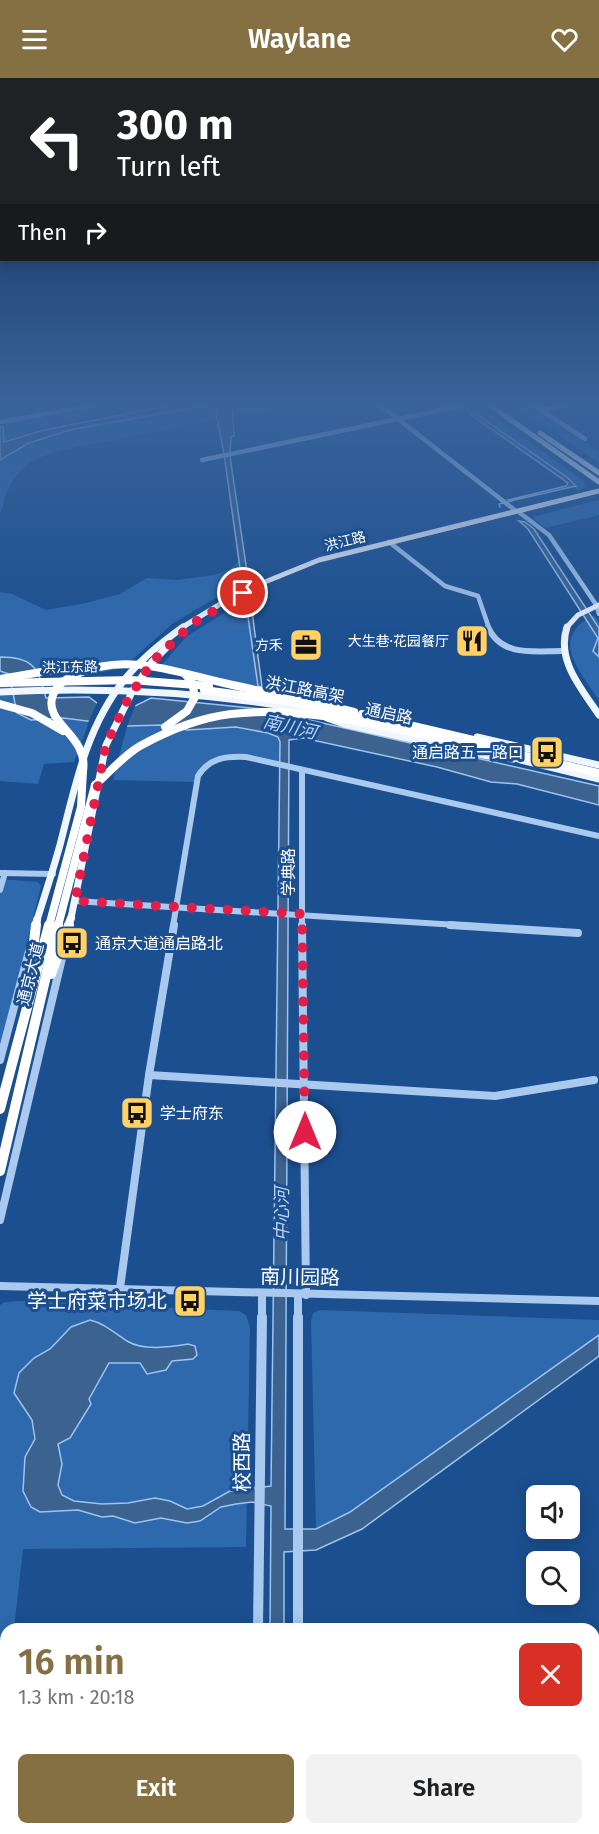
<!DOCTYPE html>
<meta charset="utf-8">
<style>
:root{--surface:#fff;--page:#f2f2f2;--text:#202124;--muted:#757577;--accent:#847042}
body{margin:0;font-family:"Fira Sans","Noto Sans SC",sans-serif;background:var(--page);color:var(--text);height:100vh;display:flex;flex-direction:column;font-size:22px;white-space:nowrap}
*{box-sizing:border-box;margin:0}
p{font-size:20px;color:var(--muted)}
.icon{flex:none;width:33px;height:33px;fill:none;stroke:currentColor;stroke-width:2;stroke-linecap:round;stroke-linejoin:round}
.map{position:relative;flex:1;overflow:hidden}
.side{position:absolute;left:0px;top:1545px;width:600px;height:212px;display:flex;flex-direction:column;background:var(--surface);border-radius:18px 18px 0 0;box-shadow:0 3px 15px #0003}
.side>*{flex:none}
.hud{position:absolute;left:0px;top:0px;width:600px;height:183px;box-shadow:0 3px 15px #0003;background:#202124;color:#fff;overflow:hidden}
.tools{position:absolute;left:526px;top:1407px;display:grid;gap:12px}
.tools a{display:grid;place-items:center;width:54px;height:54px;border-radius:9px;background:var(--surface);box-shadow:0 3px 15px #0003;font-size:30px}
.pin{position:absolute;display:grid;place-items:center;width:51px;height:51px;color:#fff;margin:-26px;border:3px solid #fff;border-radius:50%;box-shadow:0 2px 6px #0007}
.me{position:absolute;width:66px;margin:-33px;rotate:0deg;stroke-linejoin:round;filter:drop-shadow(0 0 4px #0008)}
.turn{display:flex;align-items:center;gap:21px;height:126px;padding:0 18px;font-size:27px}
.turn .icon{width:78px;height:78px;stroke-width:2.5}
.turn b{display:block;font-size:42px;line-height:51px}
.then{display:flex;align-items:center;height:57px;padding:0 18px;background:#0003;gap:12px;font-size:22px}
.round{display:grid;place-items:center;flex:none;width:63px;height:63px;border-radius:9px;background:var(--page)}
.headline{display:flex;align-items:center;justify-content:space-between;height:102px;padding:0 18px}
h1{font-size:36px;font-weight:600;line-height:45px;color:var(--accent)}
.cta{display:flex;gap:12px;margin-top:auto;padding:12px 18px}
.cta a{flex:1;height:69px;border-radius:9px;background:var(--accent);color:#fff;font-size:24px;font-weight:600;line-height:69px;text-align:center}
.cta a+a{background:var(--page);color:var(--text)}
header{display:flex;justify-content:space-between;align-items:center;height:78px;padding:0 18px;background:var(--accent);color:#fff;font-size:27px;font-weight:600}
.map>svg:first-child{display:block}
.green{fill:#2e69ad}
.water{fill:#3c6290;stroke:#9cc4f0;stroke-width:1.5}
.pier{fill:#1b4f8f}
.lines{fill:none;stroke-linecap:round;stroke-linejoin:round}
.stream{stroke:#9cc4f0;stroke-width:1.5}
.minor-far3{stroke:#a9c9ee;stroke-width:4.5}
.minor-far2{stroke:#a9c9ee;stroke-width:6}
.minor-far1{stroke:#a9c9ee;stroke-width:8}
.minor{stroke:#a9c9ee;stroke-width:10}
.major-far1{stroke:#f0f6ff;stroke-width:5}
.major{stroke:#f0f6ff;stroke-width:7}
.highway-far1{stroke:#fff;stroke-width:8}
.highway{stroke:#fff;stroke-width:10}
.highway-bridge{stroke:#fff;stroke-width:8}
.route{stroke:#e11d48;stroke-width:10;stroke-dasharray:0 18}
.labels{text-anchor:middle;stroke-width:6;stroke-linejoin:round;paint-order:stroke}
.far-street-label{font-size:14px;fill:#fff;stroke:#1b4f8f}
.far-poi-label{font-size:14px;fill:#fff;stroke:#1b4f8f;text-anchor:end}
.street-label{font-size:16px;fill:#fff;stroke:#1b4f8f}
.poi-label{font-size:16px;fill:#fff;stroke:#1b4f8f;text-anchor:start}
.water-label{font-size:18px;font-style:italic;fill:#b5d3f5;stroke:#1b4f8f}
.near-street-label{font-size:20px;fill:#fff;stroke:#1b4f8f}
.near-poi-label{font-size:20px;fill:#fff;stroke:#1b4f8f;text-anchor:end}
</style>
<header><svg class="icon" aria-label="menu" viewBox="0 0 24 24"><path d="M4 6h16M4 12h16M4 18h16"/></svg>Waylane<svg class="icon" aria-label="heart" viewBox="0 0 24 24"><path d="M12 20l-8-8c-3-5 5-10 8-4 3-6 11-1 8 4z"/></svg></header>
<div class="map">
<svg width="599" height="1756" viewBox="0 0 599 1756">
<rect width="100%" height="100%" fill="#1b4f8f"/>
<g class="green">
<path d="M123,323h64c-62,12 -128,18 -187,42v-19z"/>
<path d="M225,323h87l-254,50c-28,9 -40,16 -53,45 -2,6 -1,11 -5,18v-54c36,-33 173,-49 225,-59z"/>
<path d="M522,323l77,51v11l-90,-61z"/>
<path d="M474,330l9,1 101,72 1,6 -6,4 -5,-3 2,-4 -8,-6 -93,-65 -5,1 -8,-5z"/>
<path d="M599,422v15l-53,13 -14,-11z"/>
<path d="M239,483l3,21 -70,42 -49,44 -21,4 -63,2c-10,-14 -22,-17 -39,-17v-65l12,2 34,16 40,-7 34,-9 27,-16 30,2 37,-5 15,-5z"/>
<path d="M245,522l13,86 -99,-18 27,-31z"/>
<path d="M594,537l5,7v78c-19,-29 -51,-62 -5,-85z"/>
<path d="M0,593l9,3 8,39 72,9 -15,40 -30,2 -6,20 -38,-3z"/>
<path d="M164,647l23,5 49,-3 16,1 26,9 3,9v16l-62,-5 -25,25 -81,-2 14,-54z"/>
<path d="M0,801l38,3 3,4 -41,166z"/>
<path d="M18,1223l221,10 7,4 4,12 -4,220 -223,2 -9,80h-8v62l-6,50v-436l5,-3z"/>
<path d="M320,1232l279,10v15l-249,177 -34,17 -5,-208 2,-8z"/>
</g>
<g class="water">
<path d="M193,323h39l2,35 -3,1 -1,19 18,123 -6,3 -18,-128 -10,-50 -144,26 -41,13 -29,17v-34l3,1 1,15 40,-12z"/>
<path d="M475,335l93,65 8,8 -66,15 -2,-1 58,-14 2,-3 -98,-69z"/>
<path d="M519,443l6,1 9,7 65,99v29l-6,-6 5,-13 -70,-109z"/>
<path d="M251,523l1,10 10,76 -4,-1 -12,-83z"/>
<path d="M0,579c34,0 38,11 46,41l43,-1 8,6 38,3 16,-8 110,11 338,77v19l-82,-21 -26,-2 -54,-15 -134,-29 -14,2 -4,789h31l34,-17 249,-177v21l-237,173 -46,21 -32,2v77h-14l1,-123 -19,-4 -16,2 -15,3 -21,14 -13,2 -26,-5 -26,5 -22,-7 -11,1 -24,-7 -38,2 -9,-5 -8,-16 2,-34 10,-18 -3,-19 -18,-27 5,-20 15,-15 16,-9 21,-22 19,-7c16,4 24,13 37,21 16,10 43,6 61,3l7,2 2,9 -4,4 -21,2 -6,9 -19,4 -7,-11h-31l-20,36 2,5 -21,34 -12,6 4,20 -4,21 4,10 12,6 28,3 26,-1 27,-5 15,3 17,8 16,-3 27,-15 41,-5 9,-744 -2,-5 -10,-4 -32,-6 -49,3 -23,-5 -37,1 -64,-8 -32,2 -14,-7 -8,-39 -9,-3z"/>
</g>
<path class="pier" d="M98,623l38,3 -10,25 -39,-4z"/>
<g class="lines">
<path class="stream" d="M500,429l-1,-3 13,-3"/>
<g class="minor-far3">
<path d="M375,323l141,110"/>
<path d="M527,323l58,38"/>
<path d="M542,332l45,-9"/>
<path d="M0,344l115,-21"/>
<path d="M202,382l282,-59"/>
<path d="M520,435l29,22 48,71 2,8"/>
<path d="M389,464l56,44 33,10 11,32"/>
</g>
<g class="minor-far2">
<path d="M488,549c13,30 46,24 74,24"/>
<path d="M302,695v153"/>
<path d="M0,795l53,1"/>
<path d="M0,812l5,-17"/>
<path d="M75,823l398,25"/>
<path d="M173,848l25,-150c11,-18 28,-20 48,-19l353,79"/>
</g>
<g class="minor-far1">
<path d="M302,847l4,370"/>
<path d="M450,847l128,8"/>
<path d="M0,982l29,-109"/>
<path d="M149,997l346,21 99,-16"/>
<path d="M0,1142l63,-266"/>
<path d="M0,1208l599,15"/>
<path d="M120,1210l29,-213 25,-150"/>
<path d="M298,1217v24"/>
<path d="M262,1241v-25"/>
</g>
<g class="minor">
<path d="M298,1239v312"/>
<path d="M258,1551l4,-312"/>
<path d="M256,1750v6"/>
<path d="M299,1750v6"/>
</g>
<g class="major-far1">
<path d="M484,323l115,81"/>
<path d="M540,355l59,40"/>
<path d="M181,550l59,-36 79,-32 280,-69"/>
<path d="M566,550l12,-13 21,-10"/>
</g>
<g class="major">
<path d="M567,549c-11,33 14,61 32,88"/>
<path d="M0,614c110,-6 217,1 325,21"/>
<path d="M327,640l17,6 144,32 25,3"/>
<path d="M477,659l122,28"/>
<path d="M507,676l14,6 78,19"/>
<path d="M71,840l35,-173 27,-55 18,-27 15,-15"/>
<path d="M37,842c8,-25 16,-50 23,-75 15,-58 26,-118 65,-166 16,-20 37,-37 58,-52"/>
</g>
<g class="highway-far1">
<path d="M0,601l53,-9"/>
<path d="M204,612l88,12 77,18"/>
<path d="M362,636l124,29"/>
<path d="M479,667l120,28"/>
<path d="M36,848l1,-6"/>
<path d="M49,848l32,-119 2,-36"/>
<path d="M58,848l37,-141"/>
<path d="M68,848l3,-8"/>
</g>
<g class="highway">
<path d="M51,896l18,-49"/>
<path d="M30,897l6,-50"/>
<path d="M0,1031l49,-184"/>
<path d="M0,1093l58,-246"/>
</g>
<g class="highway-bridge">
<path d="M53,592l35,-6"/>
<path d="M0,605l131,-3 78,6"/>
<path d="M0,626l32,9 31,18"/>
<path d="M165,649l22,-16 8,-14 -3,-15 -7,-8"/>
<path d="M83,693c6,-36 -41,-48 -30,-76 4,-11 14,-17 24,-21 49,-22 98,-2 147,9 44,10 87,18 130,29"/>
<path d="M95,707c14,-12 29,-30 45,-39 29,-16 58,-28 91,-32 81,-10 174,19 254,33"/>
</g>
</g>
<linearGradient id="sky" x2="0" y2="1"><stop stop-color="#0f2b4f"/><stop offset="0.57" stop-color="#39639b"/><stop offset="1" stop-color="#39639b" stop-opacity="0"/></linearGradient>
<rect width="599" height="569" fill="url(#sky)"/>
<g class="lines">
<path class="route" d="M243,515l-51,31 -41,39 -25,40 -20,42 -31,156 227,13 3,218"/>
</g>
<defs>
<symbol id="restaurant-square" viewBox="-11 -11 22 22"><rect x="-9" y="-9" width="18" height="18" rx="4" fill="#ffd166" stroke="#1b4f8f"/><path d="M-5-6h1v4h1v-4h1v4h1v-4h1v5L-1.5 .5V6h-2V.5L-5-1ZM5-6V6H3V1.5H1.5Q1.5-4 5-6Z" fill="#111"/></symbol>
<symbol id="office-square" viewBox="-11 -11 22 22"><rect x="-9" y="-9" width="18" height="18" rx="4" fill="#ffd166" stroke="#1b4f8f"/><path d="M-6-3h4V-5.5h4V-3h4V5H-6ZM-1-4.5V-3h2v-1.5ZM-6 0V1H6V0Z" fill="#111"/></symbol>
<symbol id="bus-square" viewBox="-11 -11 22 22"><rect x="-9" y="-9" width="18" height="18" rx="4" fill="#ffd166" stroke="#1b4f8f"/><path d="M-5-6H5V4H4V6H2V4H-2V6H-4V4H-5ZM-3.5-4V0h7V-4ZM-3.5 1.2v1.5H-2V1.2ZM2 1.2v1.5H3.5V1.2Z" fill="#111"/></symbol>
</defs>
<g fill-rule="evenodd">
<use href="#restaurant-square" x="453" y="544" width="38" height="38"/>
<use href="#office-square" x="287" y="548" width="38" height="38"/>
<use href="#bus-square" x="528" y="655" width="38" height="38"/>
<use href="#bus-square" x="53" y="846" width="38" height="38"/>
<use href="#bus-square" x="118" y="1016" width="38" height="38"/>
<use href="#bus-square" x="171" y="1204" width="38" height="38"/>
</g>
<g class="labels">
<g class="far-street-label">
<text transform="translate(345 463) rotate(-14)" y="5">洪江路</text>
<text transform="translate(70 589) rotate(-1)" y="5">洪江东路</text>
</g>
<g class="far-poi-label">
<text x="449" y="568">大生巷·花园餐厅</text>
<text x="283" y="572">方禾</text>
</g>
<g class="street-label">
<text transform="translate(305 611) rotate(11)" y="6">洪江路高架</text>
<text transform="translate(389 635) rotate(12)" y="6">通启路</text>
<text transform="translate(288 794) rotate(-90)" y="6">学典路</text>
<text transform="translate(30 896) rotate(-76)" y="6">通京大道</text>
</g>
<g class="poi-label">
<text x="524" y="680" text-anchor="end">通启路五一路口</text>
<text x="95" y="871">通京大道通启路北</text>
<text x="160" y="1041">学士府东</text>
</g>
<g class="water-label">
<text transform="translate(290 649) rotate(13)" y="6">南川河</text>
<text transform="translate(282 1136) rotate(-90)" y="6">中心河</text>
</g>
<g class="near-street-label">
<text transform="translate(300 1199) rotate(1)" y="7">南川园路</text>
<text transform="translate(242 1384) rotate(-90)" y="7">校西路</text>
</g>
<g class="near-poi-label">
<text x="167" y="1230">学士府菜市场北</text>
</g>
</g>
</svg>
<div class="tools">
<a><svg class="icon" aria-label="sound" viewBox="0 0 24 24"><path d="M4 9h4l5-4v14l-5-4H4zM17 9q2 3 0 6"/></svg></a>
<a><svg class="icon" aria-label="search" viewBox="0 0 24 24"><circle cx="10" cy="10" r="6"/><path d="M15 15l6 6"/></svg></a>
</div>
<div class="pin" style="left:243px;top:515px;background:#d93025"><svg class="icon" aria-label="arrive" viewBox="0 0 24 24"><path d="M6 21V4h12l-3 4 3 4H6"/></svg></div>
<svg class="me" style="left:305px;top:1054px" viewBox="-20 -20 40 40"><circle r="19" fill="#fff"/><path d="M0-13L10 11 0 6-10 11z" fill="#e11d48"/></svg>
<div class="hud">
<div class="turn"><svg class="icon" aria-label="left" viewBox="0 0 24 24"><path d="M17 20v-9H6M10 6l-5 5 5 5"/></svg><div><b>300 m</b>Turn left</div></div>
<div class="then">Then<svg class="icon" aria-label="right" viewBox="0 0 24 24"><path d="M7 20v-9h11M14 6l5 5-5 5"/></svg></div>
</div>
<section class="side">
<div class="headline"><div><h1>16 min</h1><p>1.3 km · 20:18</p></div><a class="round" style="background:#d93025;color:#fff"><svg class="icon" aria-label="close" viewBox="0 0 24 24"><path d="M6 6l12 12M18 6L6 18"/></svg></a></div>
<div class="cta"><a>Exit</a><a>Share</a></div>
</section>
</div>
